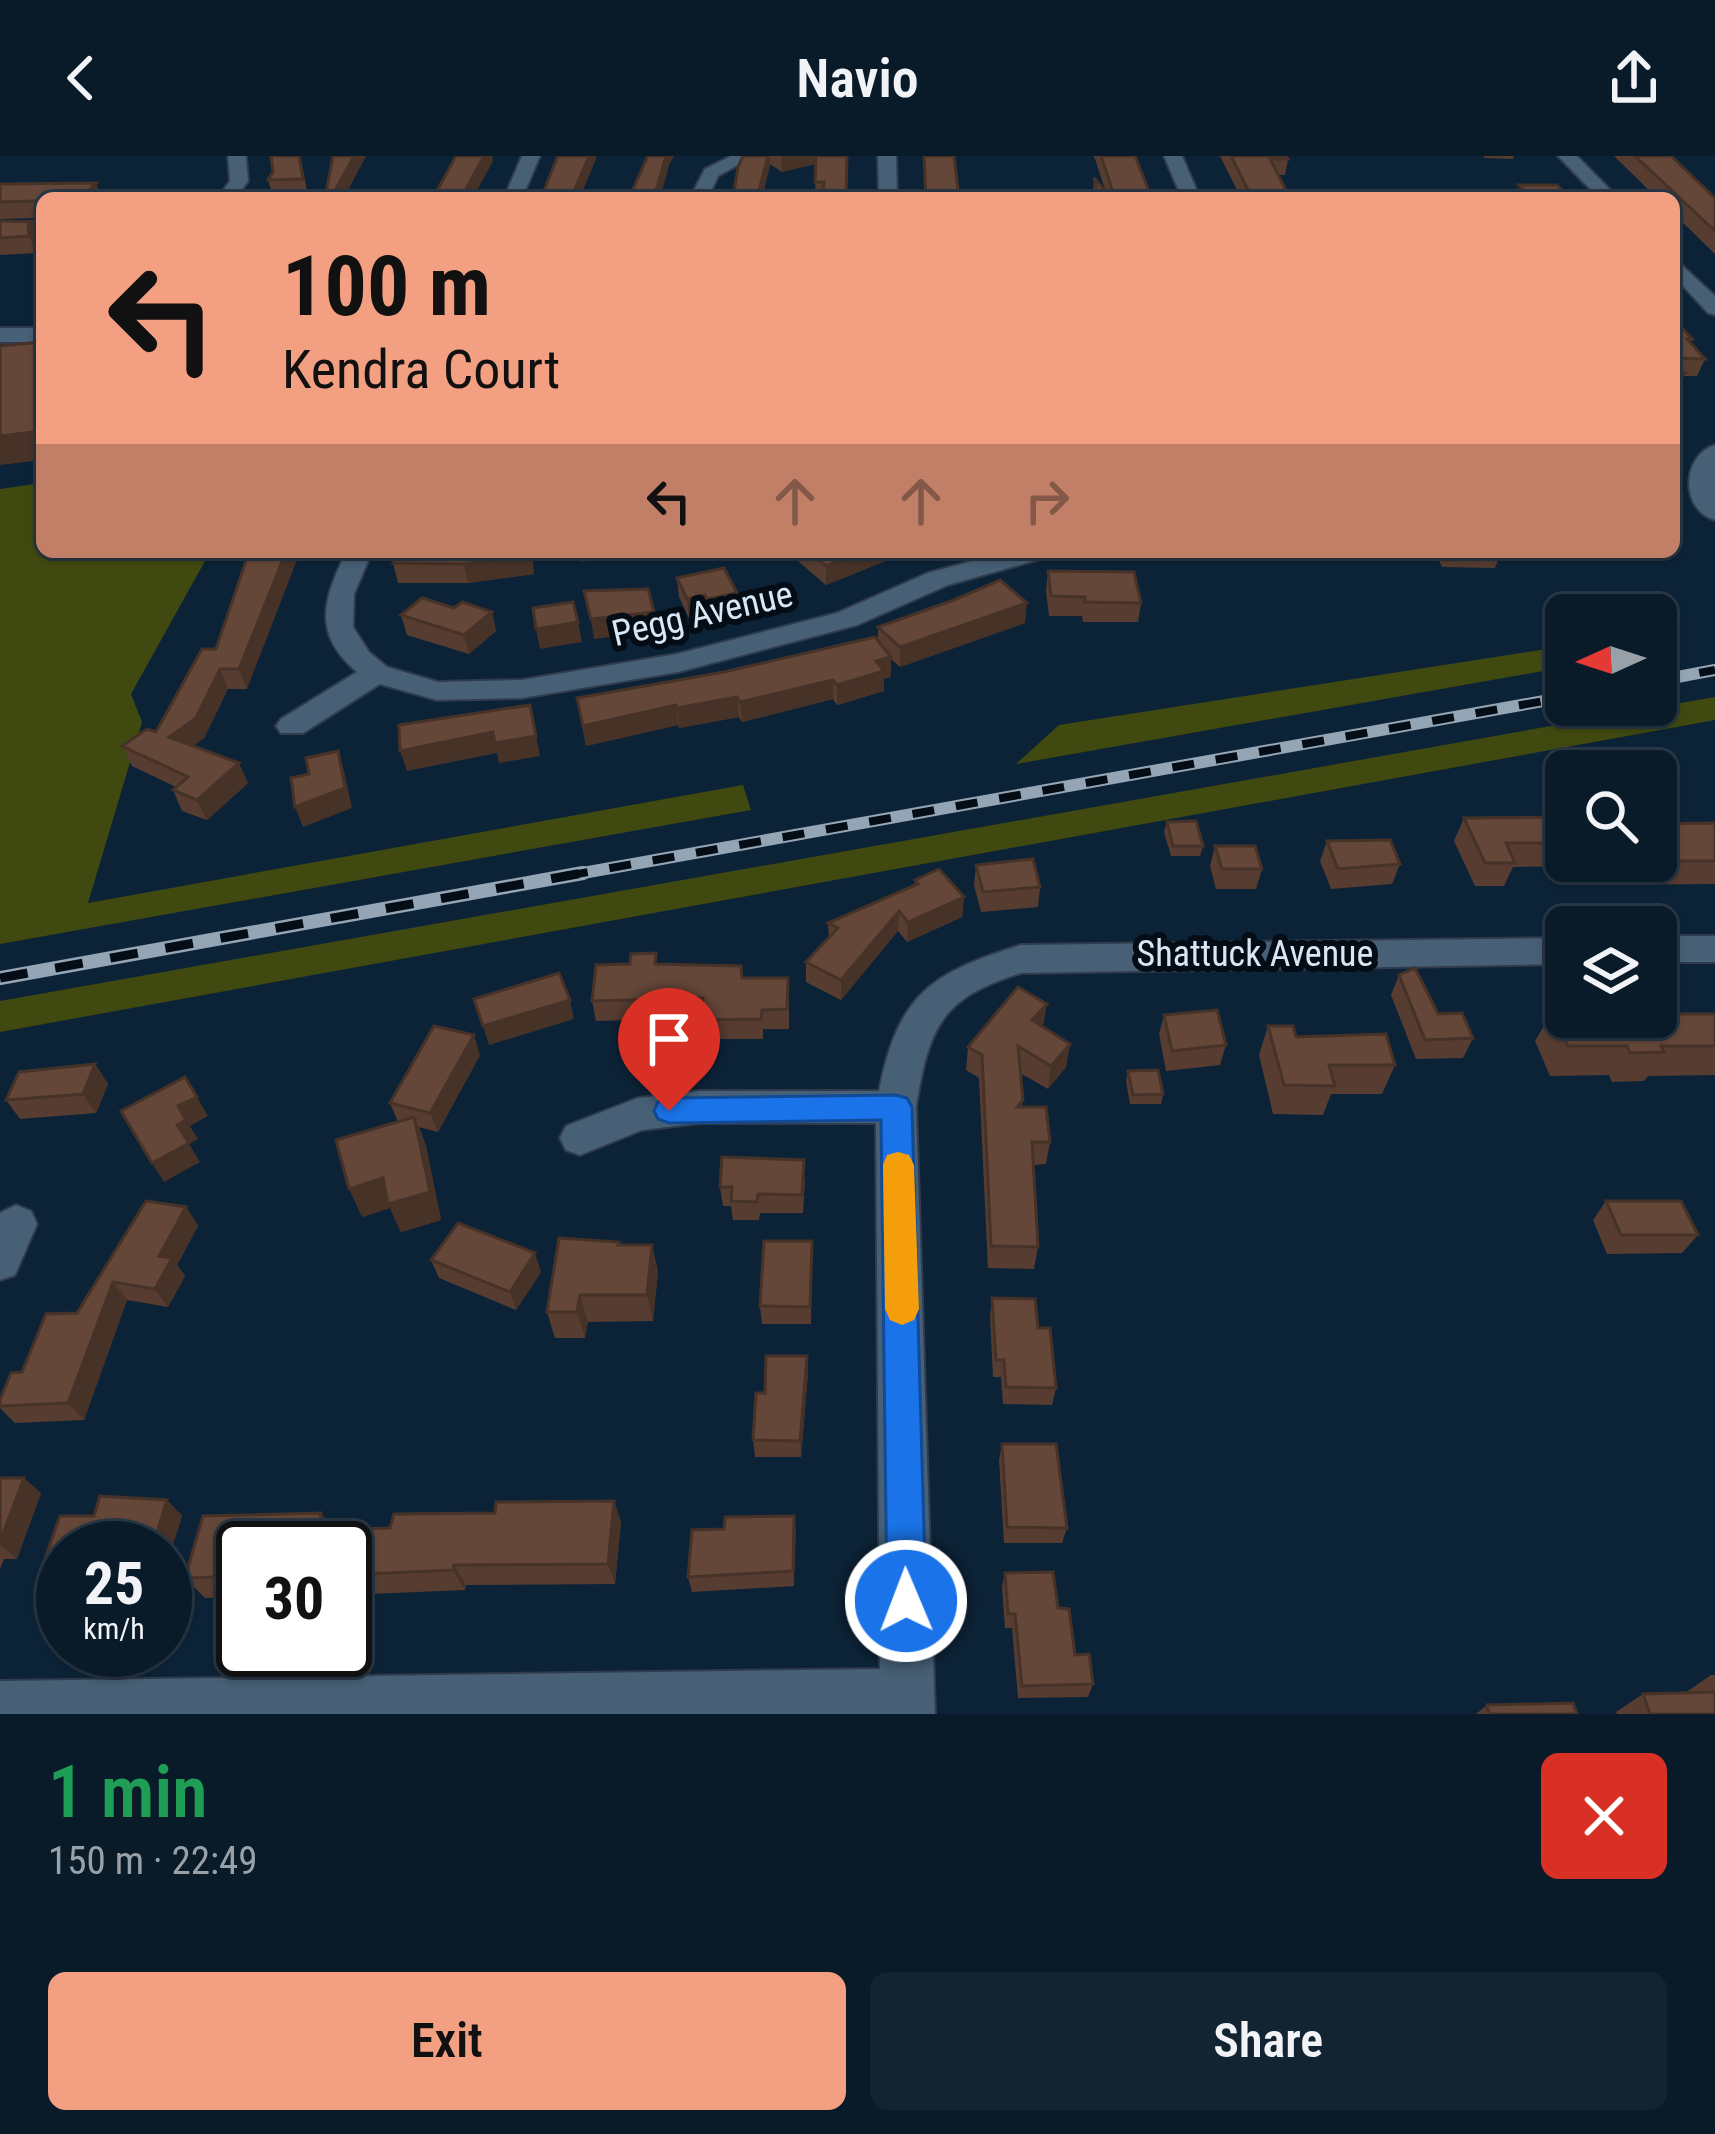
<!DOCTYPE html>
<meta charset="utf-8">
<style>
:root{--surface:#091a29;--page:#122331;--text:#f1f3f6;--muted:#99a1a8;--line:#293846;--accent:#f39f82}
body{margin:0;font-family:"Roboto Condensed",sans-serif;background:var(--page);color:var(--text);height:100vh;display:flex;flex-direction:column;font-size:45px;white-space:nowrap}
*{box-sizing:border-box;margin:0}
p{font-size:39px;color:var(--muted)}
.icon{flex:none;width:66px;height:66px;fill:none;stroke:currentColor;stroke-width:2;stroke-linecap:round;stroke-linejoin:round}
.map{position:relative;height:1558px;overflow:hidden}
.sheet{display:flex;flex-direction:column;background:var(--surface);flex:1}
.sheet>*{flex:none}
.top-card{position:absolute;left:36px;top:36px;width:1644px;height:366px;border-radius:18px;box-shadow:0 3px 9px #0004,0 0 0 3px var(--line);background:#f39f82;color:#111;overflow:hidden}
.needle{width:78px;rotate:267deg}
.fabs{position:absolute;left:1545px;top:438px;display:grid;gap:24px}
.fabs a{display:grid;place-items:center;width:132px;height:132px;border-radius:18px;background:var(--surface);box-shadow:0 3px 9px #0004,0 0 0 3px var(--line);font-size:60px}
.speed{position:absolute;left:36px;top:1365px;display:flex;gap:24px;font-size:60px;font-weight:700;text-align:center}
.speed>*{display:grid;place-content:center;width:156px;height:156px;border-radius:50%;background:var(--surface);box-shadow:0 3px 9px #0004,0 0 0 3px var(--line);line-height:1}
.speed small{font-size:30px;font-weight:400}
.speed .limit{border:6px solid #111;border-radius:18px;background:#fff;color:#111}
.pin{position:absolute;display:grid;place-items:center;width:102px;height:102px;color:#fff;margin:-123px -51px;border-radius:50% 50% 50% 0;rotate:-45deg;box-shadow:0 0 12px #0007}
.pin .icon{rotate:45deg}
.me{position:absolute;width:132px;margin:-66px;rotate:359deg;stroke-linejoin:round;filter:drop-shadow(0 0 9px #0008)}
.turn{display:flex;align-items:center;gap:42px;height:252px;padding:0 48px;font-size:54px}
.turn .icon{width:156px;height:156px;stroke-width:2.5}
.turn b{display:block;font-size:84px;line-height:102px}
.lanes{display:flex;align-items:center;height:114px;padding:0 48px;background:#0003;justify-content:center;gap:60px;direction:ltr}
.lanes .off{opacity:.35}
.round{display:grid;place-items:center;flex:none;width:126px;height:126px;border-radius:18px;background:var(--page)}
.overview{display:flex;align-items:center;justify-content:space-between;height:204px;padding:0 48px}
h1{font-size:72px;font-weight:600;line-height:90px;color:#1e9e55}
.primary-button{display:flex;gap:24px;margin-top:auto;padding:24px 48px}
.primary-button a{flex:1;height:138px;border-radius:18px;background:var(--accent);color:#111;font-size:48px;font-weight:600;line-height:138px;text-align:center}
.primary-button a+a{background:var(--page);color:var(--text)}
header{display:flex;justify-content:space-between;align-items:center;height:156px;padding:0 48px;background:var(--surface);font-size:54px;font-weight:600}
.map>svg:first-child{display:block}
.green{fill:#404a10}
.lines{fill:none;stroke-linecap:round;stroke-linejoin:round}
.minor-casing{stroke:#303c4d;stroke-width:4}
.minor{fill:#476076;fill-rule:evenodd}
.rail-far1-casing{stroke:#94a5b5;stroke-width:12}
.rail-casing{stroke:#94a5b5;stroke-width:14}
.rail-far1{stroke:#040c15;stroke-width:8;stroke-dasharray:22;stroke-linecap:butt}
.rail{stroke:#040c15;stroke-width:9;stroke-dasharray:28;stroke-linecap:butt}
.wall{fill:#573d31}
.shaded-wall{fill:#473228}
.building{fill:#654739;stroke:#473228;stroke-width:3}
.route{fill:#1a73e8;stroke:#114b97;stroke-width:3}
.slow{fill:#f59e0b}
.labels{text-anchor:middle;stroke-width:12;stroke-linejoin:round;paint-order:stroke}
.street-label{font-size:36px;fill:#d9e7f5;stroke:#040c15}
</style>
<header><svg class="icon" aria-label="back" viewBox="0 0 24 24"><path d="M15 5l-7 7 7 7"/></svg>Navio<svg class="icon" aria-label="share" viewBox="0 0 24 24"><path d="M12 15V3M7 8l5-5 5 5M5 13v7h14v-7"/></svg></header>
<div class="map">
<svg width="1715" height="1558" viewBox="0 0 1715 1558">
<rect width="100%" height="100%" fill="#0c2337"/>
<g class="green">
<path d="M42,327v69h168l-79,142 11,28 -54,181 655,-118 8,25 -751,134v-455z"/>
<path d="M1566,490v21l-550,97 43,-39z"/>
<path d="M1715,541v23l-1715,312v-31z"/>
</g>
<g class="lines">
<defs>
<g id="minor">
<path d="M228,0h18l2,25 -12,17h-18l12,-17z"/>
<path d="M522,0h18l-18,42h-18z"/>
<path d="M731,0h23l-36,20 -10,22h-18l15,-29z"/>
<path d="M878,0h18l1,42h-18z"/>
<path d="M1164,0h18l18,42h-18z"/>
<path d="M1558,0h19l41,42h-19z"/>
<rect x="0" y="66" width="42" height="12"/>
<path d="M1674,102l41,38v19l-7,-2 -34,-37z"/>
<rect x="0" y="172" width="42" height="14"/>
<path d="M1715,289v75c-35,-10 -34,-64 0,-75z"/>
<path d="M346,396h26l-18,42 -1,33 16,25 18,15 51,15 84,-2 155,-26 160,-41 91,-40 77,-21h43l-4,6 -96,27 -91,40 -179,47 -156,26 -85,2 -57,-16 -77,49h-22l-5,-7 5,-7 76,-47c-46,-39 -33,-73 -11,-120z"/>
<rect x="1656" y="780" width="59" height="26"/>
<path d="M1566,782v26l-545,9c-81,25 -92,55 -105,134l19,607h-935v-33l880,-12 -4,-546h-176l-58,7 -62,25 -14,-5 -6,-12 6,-12 72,-28 62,-7h179c19,-97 52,-118 142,-146z"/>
<path d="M16,1049l15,6 6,13 -22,51 -15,5v-67z"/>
</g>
</defs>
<use href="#minor" class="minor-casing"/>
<use href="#minor" class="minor"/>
<defs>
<g id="rail-far1">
<path d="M1656,525l59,-11"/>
<path d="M566,720l1000,-179"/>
</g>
<path id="rail" d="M0,822l583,-105"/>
</defs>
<use href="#rail-far1" class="rail-far1-casing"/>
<use href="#rail" class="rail-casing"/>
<use href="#rail-far1" class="rail-far1"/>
<use href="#rail" class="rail"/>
</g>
<g class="wall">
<path d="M300,0l8,39 -35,1 -5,-16 5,-8z"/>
<path d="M743,0h105l-2,42h-31l1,-34 -34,8 -12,-8 -8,34z"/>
<path d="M1094,0h41l14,35 -1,7h-55l1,-20 12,14z"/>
<path d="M1220,0h66l2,3 -3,16h-7l12,23h-49z"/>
<path d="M1483,0h31l-1,3 -28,-1z"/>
<path d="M1614,0h57l44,42v56l-41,-40v-16h-17z"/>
<path d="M96,27l5,15h-59v31l-3,-11 -39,1v-35z"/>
<path d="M0,65l40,17 -6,2 2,13 -36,2z"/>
<path d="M1674,163l18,20 -2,4 15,16 -8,17h-13l-10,22z"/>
<path d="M397,396l137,22 -66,9h-70l-5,-20z"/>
<path d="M799,396h109l-82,33 -27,-23z"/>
<path d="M1435,396h66l-6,16 -53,-1z"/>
<path d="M247,400v133h-19l-24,49 -11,8 55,37 -41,37 -25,-9 -9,-21 3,-3 -44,-21 -10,-20 34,-14 60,-83z"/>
<path d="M1048,415l93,32 -3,19h-55l-1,-6h-33l-3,-25z"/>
<path d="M677,422l61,35 -29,6 -2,-4 -18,3 -10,-21z"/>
<path d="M454,452l38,4 4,19 -27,23 -62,-19 -6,-20z"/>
<path d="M1025,467l-125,44 -9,-8v18l-7,2v12l-47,14 -4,-6 -91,23 -3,-5 -60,11 -1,-3 -92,21 -9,-48 147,-26 154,-31v-14z"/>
<path d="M1566,661v44h90l59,-38v61l-126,1 -10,-19 -66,1 -9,19h-29l-21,-45 10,-23z"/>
<path d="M1167,666l36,24 -3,10h-29l-7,-24z"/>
<path d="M1327,685l73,23 -8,20 -61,5 -11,-28z"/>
<path d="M1215,690l47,23 -6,20h-40l-6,-23z"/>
<path d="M976,709l64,22 -2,20 -57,5 -7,-27z"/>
<path d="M915,724l49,17 -2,20 -55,25 -9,-11 -57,69 -35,-18v-20l23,-24 -1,-15 87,-38z"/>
<path d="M658,808l84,14 47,19v32h-26v10h-61l-2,-21 -104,3 -4,-20z"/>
<path d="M1399,819l39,39 35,24 -10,20 -47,1 -25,-64z"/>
<path d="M1552,856l14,5 149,-3v61l-67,1 -4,5 -32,1 -3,-7 -59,1 -15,-35z"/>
<path d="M1164,859l62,30 -6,20 -54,6 -7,-37z"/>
<path d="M1268,870l28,11 99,28 -13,29h-51l-8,21 -50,-1 -14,-59z"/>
<path d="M1043,871l27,17 -4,23 -18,22 -28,-16 2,34 28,35 -4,22 -12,1 4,82 -4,22 -46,-1 -9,-190 -13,-8 2,-23z"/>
<path d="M480,899l-42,77 -19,-5 7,19 15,74 -40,12 -11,-24 -28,9 36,-95 -8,-19z"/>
<path d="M95,908l13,20 -12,29 -76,6 -14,-19z"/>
<path d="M1128,915l35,23 -2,10h-31l-4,-23z"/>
<path d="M805,1023l-2,34h-43l-1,7h-26l-2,-14h-8l-3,-19z"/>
<path d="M1606,1045l92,34 -16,18 -75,1 -14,-34z"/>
<path d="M186,1051l12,19 -21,39 8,11 -17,31 -41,-7 -43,120 -69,3 -15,-15v-8l77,-87z"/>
<path d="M812,1085l-1,83h-49l-2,-18z"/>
<path d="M619,1086l1,3h32l6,27 -5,49 -65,1 -3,16h-30l-8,-26z"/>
<path d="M431,1104l110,12 -25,38 -77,-32z"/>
<path d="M992,1142l64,90 -4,17 -49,-1 -2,-27h-8l-3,-61z"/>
<path d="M807,1200l1,17 -7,84h-46l-2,-17 12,-47z"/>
<path d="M1002,1288l65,84 -5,15h-58l-5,-83z"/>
<path d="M0,1322l41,15 -24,66h-13l-4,10z"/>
<path d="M167,1344l15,16 -17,53v-21h-102v33l-4,1 -17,-15 52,-51z"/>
<path d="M614,1345l7,21 -6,62 -149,1 -1,5 -120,5v-47h-102v48l-38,2 -20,-20 18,-62 118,-3 12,16 57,-1 4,-14 101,-1 1,-11z"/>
<path d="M794,1360v70l-102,6 -4,-15 36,-48z"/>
<path d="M1005,1417l53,35 17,47 18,29 -5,13 -70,1 -6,-70h-7l-3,-41z"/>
<path d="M1711,1519h4v39h-98l-1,-2 27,-18 42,-1z"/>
<path d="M1487,1549l90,9h-101z"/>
</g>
<g class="shaded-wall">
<path d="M354,0h12l-22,42h-13z"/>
<path d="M481,0h11l1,5 -20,37h-12z"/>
<path d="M589,0h8l-17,42h-9z"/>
<path d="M666,0h8l-4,7 -10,35h-6z"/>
<path d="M768,0h2v10l-8,32h-5z"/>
<path d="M781,0h36v7l-35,9z"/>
<path d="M96,27l5,15h-20z"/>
<path d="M33,66l7,16 -6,2 2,13 -7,-17 -1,-12z"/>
<path d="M1685,217l-11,25v-21z"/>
<path d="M42,273v31l-42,5v-29z"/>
<path d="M286,396h14l-53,137 -8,-20z"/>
<path d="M532,396l2,22 -66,9 -4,-19z"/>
<path d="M580,396h34l1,5 -34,5z"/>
<path d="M860,396h48l-82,33v-19z"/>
<path d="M737,437l1,20 -29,6 -2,-20z"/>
<path d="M705,439l2,20 -18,3 -2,-19z"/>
<path d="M1027,447l-2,20 -125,44v-20z"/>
<path d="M492,456l4,19 -27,23 -5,-19z"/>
<path d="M654,456l2,19 -62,8 -3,-20z"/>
<path d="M578,466l4,20 -42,7 -4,-20z"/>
<path d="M891,501v20l-7,2v12l-47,14v-20l39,-24z"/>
<path d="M220,513l8,20 -24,49 -26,19 -9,-20z"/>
<path d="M833,524v19l-91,23 -2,-20z"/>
<path d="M737,541l2,20 -60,11 -2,-20z"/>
<path d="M530,549l10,51 -41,7 -2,-10 -90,18 -7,-20z"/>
<path d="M676,549l2,20 -92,21 -3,-20z"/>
<path d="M338,595l6,20 8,37 -49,19 -8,-20z"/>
<path d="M239,607l9,20 -41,37 -10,-20z"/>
<path d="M964,741l-2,20 -55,25 1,-20z"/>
<path d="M899,755l-1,20 -57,69v-20z"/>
<path d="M570,844l4,19 -85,26 -6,-19z"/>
<path d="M1047,848l-4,23 -11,-7z"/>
<path d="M474,879l6,20 -42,77 -8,-19z"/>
<path d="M1070,888l-4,23 -18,22 3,-23z"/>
<path d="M95,908l13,20 -12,29 -13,-19z"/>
<path d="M197,941l11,19 -18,10 -12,-20z"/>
<path d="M414,961l12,29 15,74 -40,12 -11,-24 -28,9 -13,-28z"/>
<path d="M186,964l12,19 -9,5 11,18 -36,20 -12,-19 25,-38z"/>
<path d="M186,1051l12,19 -21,39 8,11 -17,31 -13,-18 4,-33z"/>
<path d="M652,1089l6,27 -5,49 -6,-26z"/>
<path d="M535,1097l6,19 -25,38 -6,-18z"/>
<path d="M113,1126l14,18 -43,120 -16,-17z"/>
<path d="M580,1139l8,27 -3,16 -8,-26z"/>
<path d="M807,1200l1,17 -7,84 -1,-16z"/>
<path d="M24,1322l17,15 -24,66 -17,-14v-4z"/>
<path d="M167,1344l15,16 -17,53v-21h-13z"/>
<path d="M614,1345l7,21 -6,62 -7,-20z"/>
<path d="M321,1357l16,21 -20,-4z"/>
<path d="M794,1360l2,15 -2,55 -1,-15z"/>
<path d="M454,1409l12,20 -1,5 -12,-20z"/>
</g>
<g class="building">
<path d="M271,0h28l4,23 -35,1 5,-8z"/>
<path d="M333,0h21l-23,42h-6z"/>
<path d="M456,0h28l-23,42h-28z"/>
<path d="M558,0h31l-18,42h-30z"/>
<path d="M648,0h18l-12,42h-41h16z"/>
<path d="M743,0h25l-11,42h-24l5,-31z"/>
<path d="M816,0h31l-1,42h-23l1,-16h-9z"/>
<path d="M924,0h30l5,42h-33z"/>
<path d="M1101,0h34l14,35 -5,3 1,4h-46l-5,-20 12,14h7z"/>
<path d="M1231,0h55l2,3h-18l20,39h-38z"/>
<path d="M1635,0h36l44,42v33z"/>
<path d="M96,27l-15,15h-39v22l-3,1 1,-15 -4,-5 -36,1v-18z"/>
<path d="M1519,29h38l13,13h-46l-8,-8 7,-1z"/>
<path d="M0,65l33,1 -5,2 1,12 -29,2z"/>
<path d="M1674,163l18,20h-5l18,20 -31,-1z"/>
<path d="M42,186l-1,89 -41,5v-90z"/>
<path d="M1674,212l11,5 -11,4z"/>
<path d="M249,396h37l-47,117h-19l-24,49 -27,19 70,26 -42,37 -24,-10 15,-13 -66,-31 25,-17 9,3 46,-83h14z"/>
<path d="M397,396h133v2l-66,10 -71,-1z"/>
<path d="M809,396h51l-34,14z"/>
<path d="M724,412l13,25 -30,6 -2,-4 -18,4 -10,-21z"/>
<path d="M1048,415l86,1 7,31 -56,-1v-5l-34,-1z"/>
<path d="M1000,424l27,23 -127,44 -22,-20 76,-27z"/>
<path d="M648,433l6,23 -63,7 -7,-28z"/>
<path d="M422,442l32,10 8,-6 30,10 -28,23 -63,-20z"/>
<path d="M573,446l5,20 -42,7 -3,-21z"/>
<path d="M875,481l16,20 -15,4 8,10 -47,14 -4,-5 -93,22 -3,-5 -60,11 -1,-3 -93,21 -6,-28 147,-26z"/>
<path d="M530,549l6,31 -41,7 -2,-11 -93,19 -1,-26z"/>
<path d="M338,595l7,37 -50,19 -4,-29 18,-4 -3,-16z"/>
<path d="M1566,661v26h-60l9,20h-30l-21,-45z"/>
<path d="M1196,665l7,25h-30l-6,-24z"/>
<path d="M1715,667v38h-114h55v-37z"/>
<path d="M1390,684l10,24 -62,5 -11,-28z"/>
<path d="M1215,690h40l7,23h-40z"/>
<path d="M1033,703l7,28 -57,5 -7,-27z"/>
<path d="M939,713l25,28 -56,25 -9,-11 -58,69 -35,-18 32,-34 -10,-5 90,-39 -3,-4z"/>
<path d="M656,797l-1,11 86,2 1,12h46l-1,31 -25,1 -1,9 -61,1 3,-22 -111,3 4,-36 34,-1 1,-10z"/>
<path d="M1415,812l23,46 24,-1 11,25 -48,2 -26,-65z"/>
<path d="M559,817l11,27 -87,26 -9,-27z"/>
<path d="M1018,831l29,17 -15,16 38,24 -19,22 -33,-20 5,54 -6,7h29l4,35h-18l6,105 -47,-1 -9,-191 -14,-8z"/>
<path d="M1217,854l9,35 -54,6 -8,-36z"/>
<path d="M1552,856h14v5h90v-3h59v32h-54l3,6 -34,1 -3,-7h-59z"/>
<path d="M434,870l40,9 -44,78 -40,-10z"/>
<path d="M1268,870h25l3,11 90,-3 9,31h-66l6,21 -51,-1z"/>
<path d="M95,908l-12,30 -77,6 13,-28z"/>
<path d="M1158,914l5,24 -30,1 -5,-24z"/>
<path d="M185,921l12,20 -19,9 8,14 -9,5 12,18 -37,20 -31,-52z"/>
<path d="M414,961l16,75 -42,12 -5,-26 -34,11 -13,-49z"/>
<path d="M722,1001l82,3 -2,35 -44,-1 -1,8 -26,-1 1,-14h-12z"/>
<path d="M146,1045l40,6 -27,49 13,2 -17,31 -42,-7 -45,121 -68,3v-6l11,-27 11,-1 24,-58 31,-1z"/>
<path d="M1606,1045h75l17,34h-77z"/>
<path d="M458,1067l77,30 -25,39 -79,-32z"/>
<path d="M559,1082l60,4 -1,3h34l-5,50h-67l-3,17h-30z"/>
<path d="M764,1085h48l-2,66 -50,-1z"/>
<path d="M992,1142l43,1 3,29h12l6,60 -50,-1 -2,-27h-8z"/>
<path d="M766,1200h41l-7,85 -47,-1 3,-47h9z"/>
<path d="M1002,1288h54l11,84 -60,-1z"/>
<path d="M0,1322h24l-24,63z"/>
<path d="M100,1340l67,4 -15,48h-89v19h-21l18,-51h34z"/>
<path d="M614,1345l-6,63 -154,1 -1,5 -108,5v-27h-102v28l-58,2 18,-62 118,-3 -4,17 73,-2 4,-14 101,-1 1,-11z"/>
<path d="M794,1360l-1,55 -105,6 4,-47 32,-1 1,-12z"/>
<path d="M1053,1416l5,36 11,1 6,46 14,-1 4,30 -71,2 -7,-72h-7l-3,-41z"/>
<path d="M1715,1536v22h-65l-7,-20z"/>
<path d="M1573,1547l4,11h-88l-2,-9z"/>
</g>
<path class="route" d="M896,939l11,3 5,9 14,494 -6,14 -14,6 -14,-6 -5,-14 -6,-481 -212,3 -11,-4 -4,-8 4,-9 11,-4z"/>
<path class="slow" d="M898,996l11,3 5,10 5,144 -5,11 -12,5 -12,-5 -5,-11 -2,-144 4,-10z"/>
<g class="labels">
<g class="street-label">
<text transform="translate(702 457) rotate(-13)" y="13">Pegg Avenue</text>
<text x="1255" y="810">Shattuck Avenue</text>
</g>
</g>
</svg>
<div class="fabs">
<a><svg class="needle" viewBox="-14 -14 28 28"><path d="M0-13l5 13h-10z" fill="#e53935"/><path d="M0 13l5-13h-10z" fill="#99a1a8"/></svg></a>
<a><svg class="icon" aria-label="search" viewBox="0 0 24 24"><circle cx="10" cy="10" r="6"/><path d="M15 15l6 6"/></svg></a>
<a><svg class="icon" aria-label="layers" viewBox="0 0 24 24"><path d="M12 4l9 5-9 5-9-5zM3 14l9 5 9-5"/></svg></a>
</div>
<div class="speed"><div>25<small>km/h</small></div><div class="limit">30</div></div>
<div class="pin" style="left:669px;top:955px;background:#d93025"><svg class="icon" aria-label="arrive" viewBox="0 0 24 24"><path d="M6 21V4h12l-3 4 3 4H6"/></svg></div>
<svg class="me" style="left:906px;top:1445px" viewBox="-20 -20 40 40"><circle r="17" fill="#1a73e8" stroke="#fff" stroke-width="3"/><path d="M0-11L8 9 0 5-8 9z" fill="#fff"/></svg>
<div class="top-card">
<div class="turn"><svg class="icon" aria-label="left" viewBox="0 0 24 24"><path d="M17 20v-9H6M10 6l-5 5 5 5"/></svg><div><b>100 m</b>Kendra Court</div></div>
<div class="lanes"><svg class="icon" aria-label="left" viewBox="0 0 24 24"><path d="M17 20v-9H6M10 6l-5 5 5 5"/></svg><svg class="icon off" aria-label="ahead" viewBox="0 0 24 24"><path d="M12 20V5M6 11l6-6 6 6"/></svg><svg class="icon off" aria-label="ahead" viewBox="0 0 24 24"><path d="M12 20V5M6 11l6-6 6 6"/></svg><svg class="icon off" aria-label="right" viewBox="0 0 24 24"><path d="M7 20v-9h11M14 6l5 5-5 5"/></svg></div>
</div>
</div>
<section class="sheet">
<div class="overview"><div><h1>1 min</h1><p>150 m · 22:49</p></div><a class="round" style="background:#d93025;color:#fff"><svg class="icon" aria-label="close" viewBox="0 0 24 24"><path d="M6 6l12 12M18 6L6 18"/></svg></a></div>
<div class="primary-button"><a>Exit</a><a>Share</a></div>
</section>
